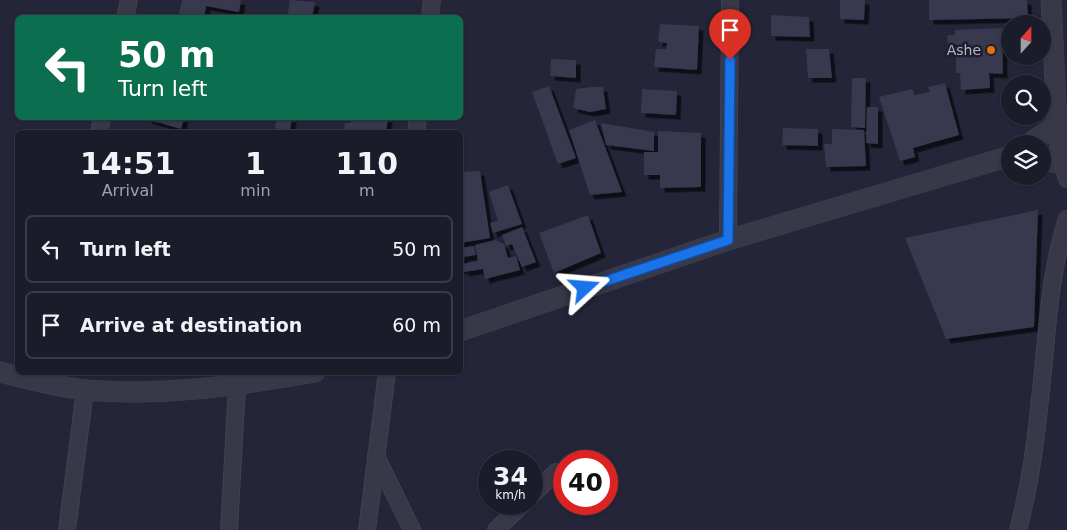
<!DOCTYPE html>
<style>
:root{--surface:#1b1c2a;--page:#282936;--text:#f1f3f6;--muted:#a0a1a8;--line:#393a47}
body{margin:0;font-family:"DejaVu Sans",sans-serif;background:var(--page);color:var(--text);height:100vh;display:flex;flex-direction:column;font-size:19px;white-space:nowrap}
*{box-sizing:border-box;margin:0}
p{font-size:16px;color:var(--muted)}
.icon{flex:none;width:28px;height:28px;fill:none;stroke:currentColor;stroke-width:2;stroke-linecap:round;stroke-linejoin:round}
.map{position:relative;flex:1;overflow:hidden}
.details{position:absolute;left:15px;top:130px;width:448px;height:245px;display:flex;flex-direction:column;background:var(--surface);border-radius:8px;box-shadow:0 1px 4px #0004,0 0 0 1px var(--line)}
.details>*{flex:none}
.guide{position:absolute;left:15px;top:15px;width:448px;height:105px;border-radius:8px;box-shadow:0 1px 4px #0004,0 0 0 1px var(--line);background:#0b6e4f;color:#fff;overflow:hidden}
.needle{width:32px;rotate:21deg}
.fabs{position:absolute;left:1001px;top:15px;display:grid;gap:10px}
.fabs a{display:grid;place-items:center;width:50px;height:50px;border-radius:50%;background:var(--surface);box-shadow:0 1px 4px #0004,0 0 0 1px var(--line);font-size:25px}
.speed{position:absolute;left:478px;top:450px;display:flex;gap:10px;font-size:25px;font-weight:700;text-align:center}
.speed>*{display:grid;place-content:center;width:65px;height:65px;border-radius:50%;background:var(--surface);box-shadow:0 1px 4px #0004,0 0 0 1px var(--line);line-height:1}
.speed small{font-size:12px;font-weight:400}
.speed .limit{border:8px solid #d22;background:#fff;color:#111}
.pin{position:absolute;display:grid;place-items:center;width:42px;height:42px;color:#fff;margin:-51px -21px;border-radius:50% 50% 50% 0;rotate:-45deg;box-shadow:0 0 5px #0007}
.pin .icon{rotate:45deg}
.me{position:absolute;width:55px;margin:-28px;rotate:71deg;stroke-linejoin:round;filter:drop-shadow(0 0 4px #0008)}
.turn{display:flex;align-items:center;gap:18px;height:105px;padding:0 20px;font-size:22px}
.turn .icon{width:65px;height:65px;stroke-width:2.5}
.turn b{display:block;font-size:35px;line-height:42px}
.eta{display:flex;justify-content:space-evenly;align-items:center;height:85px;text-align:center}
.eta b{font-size:30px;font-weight:600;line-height:35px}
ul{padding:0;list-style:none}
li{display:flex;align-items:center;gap:15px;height:68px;margin:0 10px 8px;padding:0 10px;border:2px solid var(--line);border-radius:8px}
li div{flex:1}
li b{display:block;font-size:19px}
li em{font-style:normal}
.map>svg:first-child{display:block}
.building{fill:#37384f;filter:url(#shadow)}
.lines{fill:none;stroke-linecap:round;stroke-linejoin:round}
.minor-casing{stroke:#414152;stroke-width:18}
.tertiary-casing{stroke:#414152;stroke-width:21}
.minor{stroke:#383849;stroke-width:16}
.tertiary{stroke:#383849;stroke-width:20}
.route-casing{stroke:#114b97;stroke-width:12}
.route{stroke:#1a73e8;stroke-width:9}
.food-dot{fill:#e8710a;stroke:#1d1e2e;stroke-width:2}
.labels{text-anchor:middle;stroke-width:5;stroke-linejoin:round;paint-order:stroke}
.poi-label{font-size:14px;fill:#b3b3c5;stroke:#1d1e2e;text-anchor:end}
</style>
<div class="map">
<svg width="1067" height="530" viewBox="0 0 1067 530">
<defs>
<filter id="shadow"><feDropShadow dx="4.5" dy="4.5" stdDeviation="0" flood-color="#0009"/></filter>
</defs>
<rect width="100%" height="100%" fill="#242538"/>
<g class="building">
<path d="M182,0h59l-2,12 -33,-6 -2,12h-26z"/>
<path d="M290,0l25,2 -3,16h-25z"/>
<path d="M840,0h25l-1,20 -24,-1z"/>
<path d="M929,0h98l1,18 -99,2z"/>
<path d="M771,15l38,2 1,20 -39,-1z"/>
<path d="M660,24l39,2 -2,44 -43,-3 2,-18h10l1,-6 -9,-1z"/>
<path d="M1002,28l1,46 -14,-1 1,15 -29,2 -1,-17h-4v-29h-8l-1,-9h8v-5z"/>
<path d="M806,49h23l3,29h-24z"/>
<path d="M551,59l25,1v18l-26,-2z"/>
<path d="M852,78h14l-1,50 -14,-1z"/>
<path d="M945,83l14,52 -46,13 2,9 -15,4 -21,-64 33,-8 3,6 15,-3 -2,-5z"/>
<path d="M549,86l27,72 -18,6 -26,-72z"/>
<path d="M592,87h11l3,22 -16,3 -17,-4 3,-19z"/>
<path d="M642,89l35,2 -1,24 -35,-2z"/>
<path d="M867,107h11v37l-12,-1z"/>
<path d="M147,118h37l-3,11 -34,-10z"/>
<path d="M277,118h15l-2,13 -15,-3z"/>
<path d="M351,118h37l-2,14h-42l1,-9h5z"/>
<path d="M595,120l27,72 -32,3 -21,-65z"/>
<path d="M601,123l53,9v19l-48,-6z"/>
<path d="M783,128l35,1v17l-36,-1z"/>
<path d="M832,129l32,1 2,36 -40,1 -2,-23h8z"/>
<path d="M658,131l43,2v54l-41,1v-13h-16v-23h14z"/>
<path d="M480,171l10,67 -30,5v-71z"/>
<path d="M508,185l14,39 -29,9 -3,-10 8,-2 -9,-29z"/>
<path d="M1038,210l-4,117 -88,12 -41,-101z"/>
<path d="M588,215l13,38 -47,20 -15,-40z"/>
<path d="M522,227l14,35 -14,5 -10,-23 -6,2 -4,-11z"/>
<path d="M495,240l9,4 4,14 8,-2 4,14 -35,9 -2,-10 -19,3v-3l-4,1v-22l14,-2 2,9 -13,2v7l15,-3 -3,-16z"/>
</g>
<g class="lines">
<defs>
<g id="minor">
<path d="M125,18l4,-18"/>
<path d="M430,18l2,-18"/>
<path d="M99,132l3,-14"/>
<path d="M416,132l2,-14"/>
<path d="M1062,164l5,15"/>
<path d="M728,240l2,-240"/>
<path d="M376,456l36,74"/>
<path d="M531,496l25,-24"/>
<path d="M67,530l18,-140"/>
<path d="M229,530l8,-144"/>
<path d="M367,530l20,-158"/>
<path d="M496,530l27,-26"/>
<path d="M1018,530c16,-59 21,-120 27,-180 4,-44 8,-88 22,-131"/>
</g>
<g id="tertiary">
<path d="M1051,0l6,124 5,40"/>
<path d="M1029,144l28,-20 10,-3"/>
<path d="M1042,160l20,4 5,-2"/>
<path d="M460,331l268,-91 282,-84"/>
<path d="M0,372c28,7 57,15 86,18 76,7 154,-5 229,-18"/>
</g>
</defs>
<use href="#minor" class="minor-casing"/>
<use href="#tertiary" class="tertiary-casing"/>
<use href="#minor" class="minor"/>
<use href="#tertiary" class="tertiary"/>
</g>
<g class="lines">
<defs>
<path id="route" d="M585,288l143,-48 2,-180"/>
</defs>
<use href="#route" class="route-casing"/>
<use href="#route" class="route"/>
</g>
<circle class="food-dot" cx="991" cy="50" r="5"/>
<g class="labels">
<g class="poi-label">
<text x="981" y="55">Ashe</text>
</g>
</g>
</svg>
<div class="fabs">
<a><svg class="needle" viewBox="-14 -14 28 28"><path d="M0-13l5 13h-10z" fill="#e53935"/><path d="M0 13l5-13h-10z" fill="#a0a1a8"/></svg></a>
<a><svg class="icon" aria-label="search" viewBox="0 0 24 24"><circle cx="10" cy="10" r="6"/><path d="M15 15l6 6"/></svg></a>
<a><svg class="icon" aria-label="layers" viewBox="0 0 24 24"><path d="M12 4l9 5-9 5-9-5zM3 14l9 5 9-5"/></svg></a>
</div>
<div class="speed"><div>34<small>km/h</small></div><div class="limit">40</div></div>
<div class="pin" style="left:730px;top:60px;background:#d93025"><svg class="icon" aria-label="arrive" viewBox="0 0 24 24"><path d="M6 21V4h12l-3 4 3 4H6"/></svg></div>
<svg class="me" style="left:585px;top:288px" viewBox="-20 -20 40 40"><path d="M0-17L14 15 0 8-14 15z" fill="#1a73e8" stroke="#fff" stroke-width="4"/></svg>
<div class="guide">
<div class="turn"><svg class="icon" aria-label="left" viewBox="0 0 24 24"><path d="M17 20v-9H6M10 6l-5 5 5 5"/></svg><div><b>50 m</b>Turn left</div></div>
</div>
<section class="details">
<div class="eta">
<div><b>14:51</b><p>Arrival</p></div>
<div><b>1</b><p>min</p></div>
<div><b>110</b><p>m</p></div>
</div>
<ul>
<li><svg class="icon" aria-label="left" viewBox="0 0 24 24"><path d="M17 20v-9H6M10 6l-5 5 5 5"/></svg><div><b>Turn left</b></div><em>50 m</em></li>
<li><svg class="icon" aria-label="arrive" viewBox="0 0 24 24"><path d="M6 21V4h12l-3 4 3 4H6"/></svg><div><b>Arrive at destination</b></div><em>60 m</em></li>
</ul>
</section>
</div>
